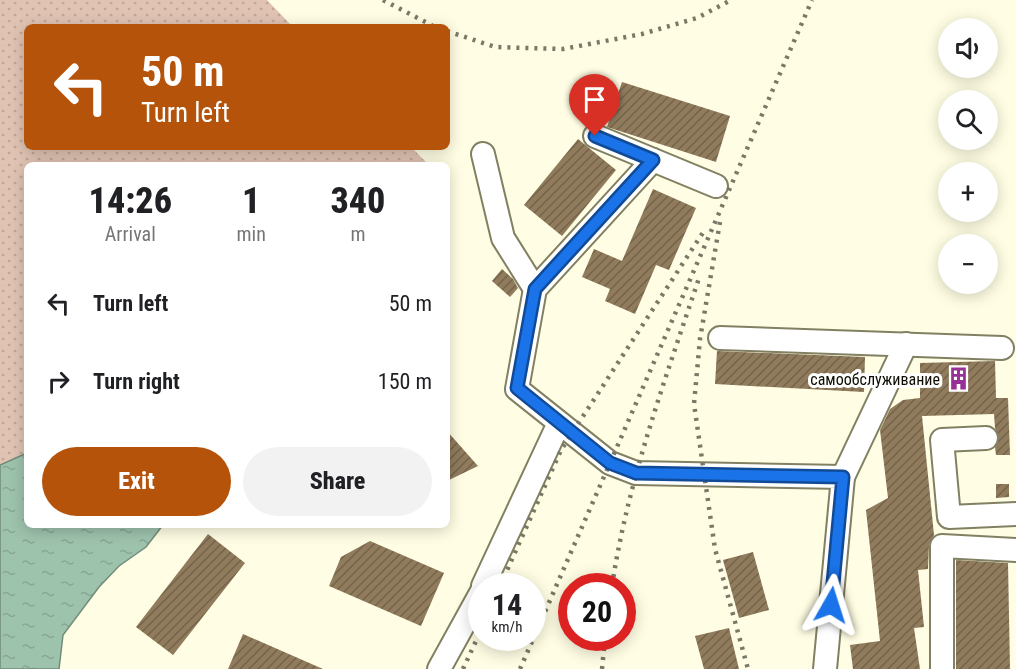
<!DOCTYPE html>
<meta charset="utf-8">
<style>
:root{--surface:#fff;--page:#f2f2f2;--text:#202124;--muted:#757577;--accent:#b45309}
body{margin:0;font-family:"Roboto Condensed",sans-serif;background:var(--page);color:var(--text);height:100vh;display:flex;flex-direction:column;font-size:22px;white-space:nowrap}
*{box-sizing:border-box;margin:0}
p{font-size:20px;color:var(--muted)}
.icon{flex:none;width:33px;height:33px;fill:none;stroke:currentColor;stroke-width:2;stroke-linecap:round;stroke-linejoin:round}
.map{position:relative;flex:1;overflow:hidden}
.panel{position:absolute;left:24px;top:162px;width:426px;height:366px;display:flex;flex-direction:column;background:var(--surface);border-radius:9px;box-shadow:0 3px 15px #0003}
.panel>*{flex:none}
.hud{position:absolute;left:24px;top:24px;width:426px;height:126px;border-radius:9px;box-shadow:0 3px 15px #0003;background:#b45309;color:#fff;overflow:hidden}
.buttons{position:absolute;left:938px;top:18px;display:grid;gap:12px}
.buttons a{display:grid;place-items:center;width:60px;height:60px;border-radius:50%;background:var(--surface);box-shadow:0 3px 15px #0003;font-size:30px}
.speed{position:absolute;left:468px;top:573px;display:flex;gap:12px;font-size:30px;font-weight:700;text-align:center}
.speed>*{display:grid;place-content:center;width:78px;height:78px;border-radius:50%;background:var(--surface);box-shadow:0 3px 15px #0003;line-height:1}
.speed small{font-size:15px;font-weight:400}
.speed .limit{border:9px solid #d22;background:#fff;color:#111}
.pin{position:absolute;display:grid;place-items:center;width:51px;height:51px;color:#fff;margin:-62px -26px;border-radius:50% 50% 50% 0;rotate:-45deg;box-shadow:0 0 6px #0007}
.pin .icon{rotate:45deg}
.me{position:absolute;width:66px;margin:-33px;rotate:6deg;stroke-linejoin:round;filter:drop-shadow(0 0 4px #0008)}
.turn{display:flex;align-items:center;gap:21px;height:126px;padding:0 18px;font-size:27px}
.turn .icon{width:78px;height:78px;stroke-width:2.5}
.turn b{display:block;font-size:42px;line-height:51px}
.eta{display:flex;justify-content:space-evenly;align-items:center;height:102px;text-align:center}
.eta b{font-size:36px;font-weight:800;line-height:42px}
.cta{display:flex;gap:12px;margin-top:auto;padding:12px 18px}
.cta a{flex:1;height:69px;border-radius:36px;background:var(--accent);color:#fff;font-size:24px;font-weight:800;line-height:69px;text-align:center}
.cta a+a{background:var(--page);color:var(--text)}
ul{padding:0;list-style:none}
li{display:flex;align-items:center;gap:18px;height:78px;padding:0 18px}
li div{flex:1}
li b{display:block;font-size:22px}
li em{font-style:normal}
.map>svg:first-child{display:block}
.grass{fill:url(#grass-dots)}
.water{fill:url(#water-ripples);stroke:#728c7a;stroke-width:1.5}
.building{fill:url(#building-hatch)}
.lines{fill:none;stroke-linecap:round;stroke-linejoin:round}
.minor-casing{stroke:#828062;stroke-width:26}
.minor{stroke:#fff;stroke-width:22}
.rail{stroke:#7a7968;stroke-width:4.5;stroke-dasharray:3 6;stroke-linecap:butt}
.route-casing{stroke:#114b97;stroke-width:15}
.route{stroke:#1a73e8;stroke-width:10}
.labels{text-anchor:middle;stroke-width:6;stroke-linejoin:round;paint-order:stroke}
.poi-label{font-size:16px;fill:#0d0c03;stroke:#fff;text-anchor:end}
</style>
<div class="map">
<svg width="1016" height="669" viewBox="0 0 1016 669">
<defs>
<pattern id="grass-dots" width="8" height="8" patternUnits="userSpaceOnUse" patternTransform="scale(1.5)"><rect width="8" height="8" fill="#e0c3b3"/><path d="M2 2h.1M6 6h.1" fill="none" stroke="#bfa698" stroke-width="1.8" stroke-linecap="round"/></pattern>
<pattern id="water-ripples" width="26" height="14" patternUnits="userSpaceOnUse" patternTransform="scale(1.5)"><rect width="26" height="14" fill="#9ec3ad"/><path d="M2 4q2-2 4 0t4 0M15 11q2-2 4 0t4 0" fill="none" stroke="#87a693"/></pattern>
<pattern id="building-hatch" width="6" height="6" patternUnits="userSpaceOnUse" patternTransform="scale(1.5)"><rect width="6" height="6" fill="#907b5d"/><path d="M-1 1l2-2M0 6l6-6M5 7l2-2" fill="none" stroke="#74634b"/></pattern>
</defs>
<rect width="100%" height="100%" fill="#fffde3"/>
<path class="grass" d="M0,0h267l26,27h-266v120h384l18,18h-402v288l-27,12z"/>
<path class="water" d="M27,453v72h136l-17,22 -27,19 -20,21 -36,48 -4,34h-59v-204z"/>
<g class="building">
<path d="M622,82l108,34 -14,46 -109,-35z"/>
<path d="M578,139l38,31 -54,66 -38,-31z"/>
<path d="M653,189l43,19 -27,62 -13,-5 -21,49 -30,-13 5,-12 -28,-12 12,-28 28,12z"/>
<path d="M502,269l11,10 5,9 -8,9 -18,-16z"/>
<path d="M717,351l148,6 -1,35 -149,-8z"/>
<path d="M995,361l1,37h12l2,57h-14l-1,-8 4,-9 -4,-10 -1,-14 -72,2 12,119 -5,10 -1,24 -10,1 6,57 -10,1 6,41h-67l-3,-24 30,-4 -14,-131 22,-12 -8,-68 10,-21 13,-9 17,-2v-35z"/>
<path d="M447,431l31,35 -31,15z"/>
<path d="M996,484h13v13l-13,1z"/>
<path d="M208,534l37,29 -72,92 -37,-28z"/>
<path d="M370,541l74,32 -23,53 -92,-40 12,-29z"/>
<path d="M753,552l16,58 -30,8 -16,-58z"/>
<path d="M956,560l52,3 2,106h-54z"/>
<path d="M729,628l10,41h-35l-9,-33z"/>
<path d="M243,634l80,35h-95z"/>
</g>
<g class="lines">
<defs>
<g id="minor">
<path d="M595,136l121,50"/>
<path d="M483,154l20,84 32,51"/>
<path d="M653,160l-118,129 -18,100 93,74 26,10 207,4 -18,192"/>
<path d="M720,338l282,10"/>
<path d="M986,438l-44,2 7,77 67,-3"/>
<path d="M843,477l63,-133"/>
<path d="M483,586l76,-163"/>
<path d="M439,669l43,-78"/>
<path d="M942,669v-123l74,4"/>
</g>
</defs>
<use href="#minor" class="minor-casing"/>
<use href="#minor" class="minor"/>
<g class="rail">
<path d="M383,0l52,27"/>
<path d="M447,31l48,16 68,2 79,-15 55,-16 34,-18"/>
<path d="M720,222l-20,117 -6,65 21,145 33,120"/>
<path d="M500,586l61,-136 143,-219"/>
<path d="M612,586c16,-106 53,-206 87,-308"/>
<path d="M463,669l19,-41"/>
<path d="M520,669l292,-669"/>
<path d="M602,669l3,-31"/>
</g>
</g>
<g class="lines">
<defs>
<path id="route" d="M595,136l58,24 -118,129 -18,99 93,75 26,10 207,4 -12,128"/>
</defs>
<use href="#route" class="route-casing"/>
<use href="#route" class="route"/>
</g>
<defs>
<symbol id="building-bare" viewBox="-9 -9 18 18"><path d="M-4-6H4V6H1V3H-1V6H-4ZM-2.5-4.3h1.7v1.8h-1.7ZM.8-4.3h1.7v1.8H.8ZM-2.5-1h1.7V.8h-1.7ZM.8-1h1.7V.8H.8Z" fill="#983195" stroke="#fff" stroke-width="2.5" paint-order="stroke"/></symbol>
</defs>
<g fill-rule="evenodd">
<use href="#building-bare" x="942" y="362" width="33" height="33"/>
</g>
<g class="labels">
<g class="poi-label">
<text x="940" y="385">самообслуживание</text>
</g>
</g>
</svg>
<div class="buttons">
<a><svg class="icon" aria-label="sound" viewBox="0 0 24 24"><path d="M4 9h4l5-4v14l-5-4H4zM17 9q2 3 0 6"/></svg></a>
<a><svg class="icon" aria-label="search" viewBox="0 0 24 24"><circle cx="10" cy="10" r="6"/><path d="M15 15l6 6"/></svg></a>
<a>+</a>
<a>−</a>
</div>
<div class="speed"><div>14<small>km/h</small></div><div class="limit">20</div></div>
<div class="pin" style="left:595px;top:136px;background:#d93025"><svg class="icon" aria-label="arrive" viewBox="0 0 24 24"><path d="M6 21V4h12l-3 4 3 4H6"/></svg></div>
<svg class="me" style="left:831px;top:605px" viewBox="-20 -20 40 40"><path d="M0-17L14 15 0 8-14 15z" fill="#1a73e8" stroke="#fff" stroke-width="4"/></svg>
<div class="hud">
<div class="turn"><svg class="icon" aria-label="left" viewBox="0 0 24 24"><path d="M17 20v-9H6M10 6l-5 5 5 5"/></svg><div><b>50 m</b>Turn left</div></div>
</div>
<section class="panel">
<div class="eta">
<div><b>14:26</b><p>Arrival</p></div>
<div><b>1</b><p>min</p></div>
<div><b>340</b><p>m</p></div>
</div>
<ul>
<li><svg class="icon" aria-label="left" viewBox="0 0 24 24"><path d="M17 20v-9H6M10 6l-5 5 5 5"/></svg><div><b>Turn left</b></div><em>50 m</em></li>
<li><svg class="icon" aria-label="right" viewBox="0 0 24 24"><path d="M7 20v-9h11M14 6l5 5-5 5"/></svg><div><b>Turn right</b></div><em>150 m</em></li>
</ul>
<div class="cta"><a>Exit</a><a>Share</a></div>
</section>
</div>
